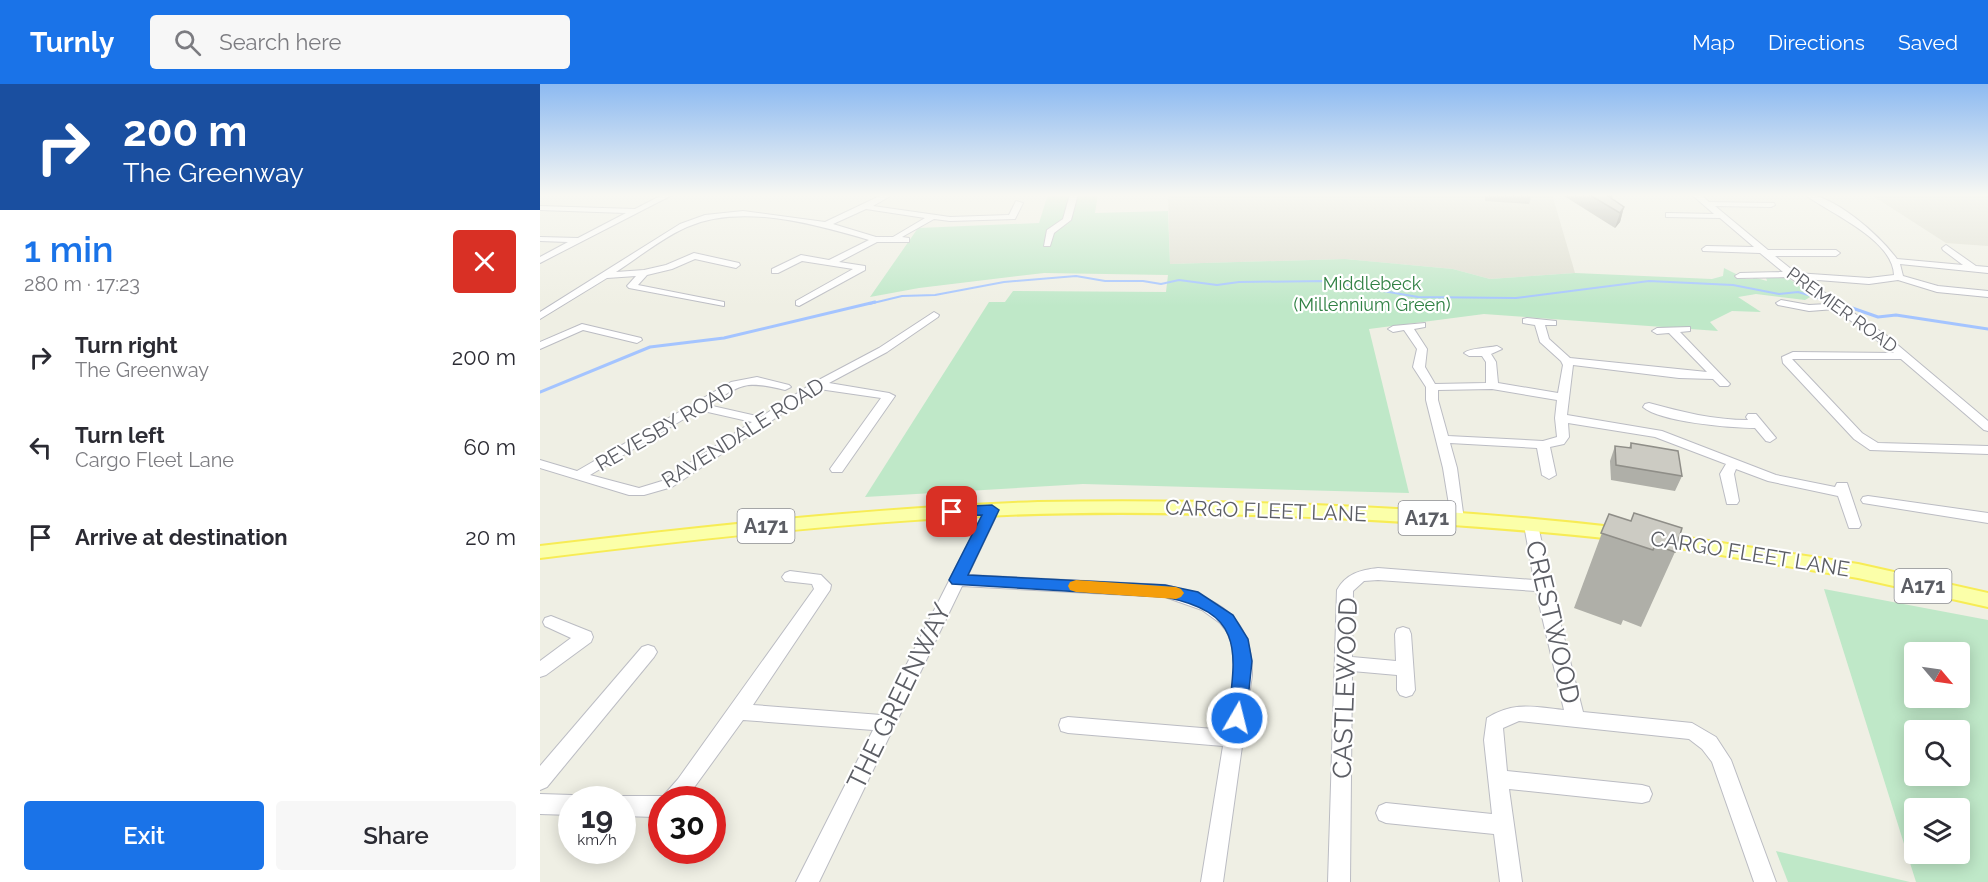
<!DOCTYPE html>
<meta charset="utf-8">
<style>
:root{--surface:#fff;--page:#f7f7f7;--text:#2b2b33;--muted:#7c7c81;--accent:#1a73e8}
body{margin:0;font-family:Raleway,sans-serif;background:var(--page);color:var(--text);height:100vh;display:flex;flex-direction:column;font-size:22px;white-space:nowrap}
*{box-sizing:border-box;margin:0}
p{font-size:20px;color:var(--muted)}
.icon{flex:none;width:33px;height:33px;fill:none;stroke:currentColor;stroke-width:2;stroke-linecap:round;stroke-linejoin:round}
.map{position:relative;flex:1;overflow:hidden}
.panel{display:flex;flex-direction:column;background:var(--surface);width:540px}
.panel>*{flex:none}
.hud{background:#1a4fa0;color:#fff;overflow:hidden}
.needle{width:39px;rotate:119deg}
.controls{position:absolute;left:1364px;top:558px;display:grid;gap:12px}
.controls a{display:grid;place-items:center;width:66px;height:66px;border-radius:6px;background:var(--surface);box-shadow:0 3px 15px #0003;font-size:30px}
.speed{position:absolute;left:18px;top:702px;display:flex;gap:12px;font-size:30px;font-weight:700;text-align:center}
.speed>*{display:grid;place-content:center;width:78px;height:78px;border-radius:50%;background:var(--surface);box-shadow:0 3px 15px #0003;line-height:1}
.speed small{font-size:15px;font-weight:400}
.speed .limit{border:9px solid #d22;background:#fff;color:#111}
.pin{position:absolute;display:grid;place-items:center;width:51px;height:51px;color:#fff;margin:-26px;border-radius:12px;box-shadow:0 3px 9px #0006}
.me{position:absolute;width:66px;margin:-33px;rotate:8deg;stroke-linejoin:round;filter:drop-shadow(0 0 4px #0008)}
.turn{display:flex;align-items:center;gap:21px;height:126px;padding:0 24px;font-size:27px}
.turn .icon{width:78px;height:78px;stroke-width:2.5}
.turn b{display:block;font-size:42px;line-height:51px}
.round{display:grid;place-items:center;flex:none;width:63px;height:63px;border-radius:6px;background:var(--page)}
.summary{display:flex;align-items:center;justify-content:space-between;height:102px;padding:0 24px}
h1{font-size:36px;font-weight:600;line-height:45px;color:var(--accent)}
.cta{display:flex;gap:12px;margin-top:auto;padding:12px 24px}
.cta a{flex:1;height:69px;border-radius:6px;background:var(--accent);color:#fff;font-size:24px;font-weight:600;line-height:69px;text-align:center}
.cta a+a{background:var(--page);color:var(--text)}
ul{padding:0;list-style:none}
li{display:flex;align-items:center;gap:18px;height:90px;padding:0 24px}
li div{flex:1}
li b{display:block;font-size:22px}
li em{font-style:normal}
header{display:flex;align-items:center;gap:36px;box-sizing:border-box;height:84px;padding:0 30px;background:var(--accent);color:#fff}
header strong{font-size:28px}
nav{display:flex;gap:33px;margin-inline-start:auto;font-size:21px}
.search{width:420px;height:54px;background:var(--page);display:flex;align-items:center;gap:15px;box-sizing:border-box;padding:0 21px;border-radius:6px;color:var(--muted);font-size:22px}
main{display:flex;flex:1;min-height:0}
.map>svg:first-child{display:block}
.education{fill:#dfdfd2}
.green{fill:#bfe8c8;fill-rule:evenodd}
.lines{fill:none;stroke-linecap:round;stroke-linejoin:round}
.stream-far1{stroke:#a4c4ff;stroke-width:2}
.stream{stroke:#a4c4ff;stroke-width:3}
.minor-casing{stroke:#bbbcc3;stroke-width:2}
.major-casing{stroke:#f7ec55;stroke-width:4}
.minor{fill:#fff;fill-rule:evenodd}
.major{fill:#fbffa9;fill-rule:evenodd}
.wall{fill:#afafa8}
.shaded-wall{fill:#8f8e88}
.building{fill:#cccbc3;stroke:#8f8e88;stroke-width:1.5}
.route{fill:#1a73e8;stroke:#114b97;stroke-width:1.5}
.slow{fill:#f59e0b}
.labels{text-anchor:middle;stroke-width:4.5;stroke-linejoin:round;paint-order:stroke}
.far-park-label{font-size:18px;fill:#308144;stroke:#fff}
.far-street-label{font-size:18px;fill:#5c5e65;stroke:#fff}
.shield{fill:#fff;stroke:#8d8e93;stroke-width:1.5}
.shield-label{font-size:20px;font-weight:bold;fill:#5c5e65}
.street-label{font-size:21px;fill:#5c5e65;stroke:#fff}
.near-street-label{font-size:26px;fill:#5c5e65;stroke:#fff}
</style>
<header>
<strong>Turnly</strong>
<div class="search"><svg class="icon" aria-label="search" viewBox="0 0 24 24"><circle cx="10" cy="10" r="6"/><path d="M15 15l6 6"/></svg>Search here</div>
<nav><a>Map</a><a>Directions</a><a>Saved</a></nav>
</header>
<main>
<section class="panel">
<div class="hud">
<div class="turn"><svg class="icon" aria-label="right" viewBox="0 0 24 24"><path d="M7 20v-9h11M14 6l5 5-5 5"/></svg><div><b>200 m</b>The Greenway</div></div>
</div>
<div class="summary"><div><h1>1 min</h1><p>280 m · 17:23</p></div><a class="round" style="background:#d93025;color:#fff"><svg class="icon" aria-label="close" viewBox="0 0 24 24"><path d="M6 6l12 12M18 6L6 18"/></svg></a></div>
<ul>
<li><svg class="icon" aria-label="right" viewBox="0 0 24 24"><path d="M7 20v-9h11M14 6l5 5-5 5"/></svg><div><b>Turn right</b><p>The Greenway</p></div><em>200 m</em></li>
<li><svg class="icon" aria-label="left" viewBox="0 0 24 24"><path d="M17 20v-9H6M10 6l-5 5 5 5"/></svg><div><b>Turn left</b><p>Cargo Fleet Lane</p></div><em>60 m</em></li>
<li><svg class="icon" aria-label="arrive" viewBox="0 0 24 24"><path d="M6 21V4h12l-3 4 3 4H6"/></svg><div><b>Arrive at destination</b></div><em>20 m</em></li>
</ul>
<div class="cta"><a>Exit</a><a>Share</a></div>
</section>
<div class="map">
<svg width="1448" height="798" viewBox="0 0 1448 798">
<rect width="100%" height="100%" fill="#efefe4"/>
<g class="education">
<path d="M628,110h384l23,79 -85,6 -37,-10 -108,-10 -175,5z"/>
<path d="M1330,110l118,2v50l-42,-3z"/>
</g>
<g class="green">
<path d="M508,110h50l-3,19 73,-2 2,53 175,-5 108,10 37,10 85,-6 137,6 11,-3 1,-8 22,11h7v-2l14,4 -1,-4h21l25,19 -7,4 -49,-6 -18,3 23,15 -29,-1 -22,11 8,9 -234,-17 -115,15 40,164 -326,-9 -218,13 124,-195h16l8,-11 153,1 2,-17 -124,-2 -125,15 -49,9 48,-69 121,-5z"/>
<path d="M1284,505l164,31v262h-72zM1419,568v46h-45v-46zM1419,646v46h-45v-46zM1419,724v46h-45v-46z"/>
<path d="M1236,767l134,31h-122z"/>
</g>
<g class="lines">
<g class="stream-far1">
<path d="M1298,219l2,1"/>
<path d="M329,220l33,-8 33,-1 69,-13 72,-6 29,5h38l18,3 18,-4 38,5 22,-3 86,-1 93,16 98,1 133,-17 84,4 46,9 19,-2 24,7"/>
</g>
<g class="stream">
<path d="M1298,219l40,14 18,-2 92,14"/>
<path d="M0,308l110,-45 74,-9 151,-36"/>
</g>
<defs>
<g id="minor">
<path d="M124,110h10l-134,69v-6l28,-15 -28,-1v-4l38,1 48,-25 -86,-3v-4l95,3z"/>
<path d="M344,110h10l-21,12 77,11 59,-2 7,-14 7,2 -8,16 -65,2 -16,-2 -32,18 7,1v4h-32l-38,20 26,4v4l-66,36 -3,-1v-4l57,-32 -51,-8 -24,12h-6v-4l29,-14 28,5 40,-20c-55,-16 -128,-37 -182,-13 -25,11 -48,30 -71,45l28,-2 22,-5 28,-12 45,10 1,2 -4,3 -41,-9 -23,10 -25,6 -9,10 86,17v4l-95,-18 -2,-2 9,-10 -29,2 -67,41v-7l140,-88 25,-9 38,-4 82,11zM326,125l59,9 -32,19h-17l-43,-13z"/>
<path d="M530,110h8l-7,26 -17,13 -4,13h-6l3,-16 16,-11z"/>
<path d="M1151,110h9l9,8 65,1 1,2 -4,2 -56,-1 53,44h68l4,3 -4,3h-61l21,17 73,5 25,-3c-1,-36 -65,-62 -90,-81 30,0 76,42 93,65l66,6 -20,-15 -1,-2 4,-3 30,21 12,1v6l-88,-9 3,12 35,10 50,5v6l-51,-5 -39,-12 -29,4 -64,-5 82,57 101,85v10l-4,-1 -83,-71h-109l70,74 16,10 110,3v8l-118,-4 -16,-11 -71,-76 -1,-6 11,-5 101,1 -59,-44 -26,2 -31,-6 -2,-2 5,-3 28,5 19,-1 -39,-27 -52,1 -2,-2 5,-3 43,-1 -23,-19 -57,-2 -1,-2 4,-3 48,1 -34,-29 -54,-1v-4h3l45,1z"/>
<path d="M1443,110h5v2h-4z"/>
<path d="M394,228l5,3 -1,2 -51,35 -58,31 60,10 6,3 -53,76h-10l-2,-3 51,-71 -62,-9 -147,98 -28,8h-15l-89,-27v-8l37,11 154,-89 26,-5 32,8 2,2 -6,3c-41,-10 -42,-6 -77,15l53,12 52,-34 66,-35zM159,326l53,12 -90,59 -23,7 -49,-13z"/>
<path d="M987,234l29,3v4h-11l4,14 21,19 137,14 -38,-39 -12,1 -5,-3 5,-3 33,-1v4l-10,1 50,52 -2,2h-8l-7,-7 -34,-1 -106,-13 -6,50 95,16 114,44 59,12 2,-4h10l14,42 -2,3h-10l-11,-32 -70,-15 -32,-12 -2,5 5,27 -2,3h-10l-7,-30 6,-10 -71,-27 -87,-14 1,14 -5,7 -14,3 6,28 -7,4 -7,-4 -5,-27 -87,-5 7,25 7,52 -2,3h-10l-9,-55 -17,-68v-13l-13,-20 4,-18 -13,-19 -11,2 -5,-3 5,-3 32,-3v4l-11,2 13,20 -2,18 10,17 51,-1v-21l-4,-6h-13l-5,-3c6,-5 24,-5 33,-7l5,3 -11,5 5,8 2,21 60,10 5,-28 -2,-4 -21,-19 -5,-17 -12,-2v-4zM952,305l65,11 -2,18 2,19 -14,4 -95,-5 -10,-36v-10z"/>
<path d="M42,240l59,14 1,2 -5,3 -54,-13 -43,19v-7z"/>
<path d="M1109,319c33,9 65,17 99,17l-2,-3 2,-3h8l20,24 -6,4 -4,-1 -11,-13c-24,0 -95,-6 -112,-21l2,-3z"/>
<path d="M1328,412l120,17v10l-125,-20 -2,-3 2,-3z"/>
<path d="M452,421l7,5 -31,65 197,10c52,12 88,31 87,90l-29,207h-22l22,-136 -155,-13 -7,-2 -2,-6 2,-6 7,-2 158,13 9,-55 -1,-26 -7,-17 -7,-9 -18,-13 -37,-13 -203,-11 -143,296h-23l77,-152 -130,-10 -58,80h-23v15l-7,2 -33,-1v-16l-7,-1 7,-3h41l15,-17 136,-190 -2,-5 -27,-3 -3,-4 3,-4 5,-2 31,4 10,10 -1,5 -77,115 128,10 104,-205z"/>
<path d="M991,436l7,5 13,61 32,126 109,11 24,14 15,23 45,122h-22l-42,-120 -10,-13 -13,-10 -170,-18 -16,7 4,43 135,14 7,2 3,7 -3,7 -7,2 -133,-14 13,93h-22l-6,-48 -108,-11 -7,-3 -3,-7 3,-7 7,-3 106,11 -8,-74 3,-22c27,-17 47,-11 77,-8l-28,-119 -158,-11 -14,1 -11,10 -1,66 44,4 -1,-27 2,-5 6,-2 6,2 2,5 4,56 -3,5 -6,2 -6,-2 -3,-5v-15l-45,-4 -2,211h-22l9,-292c9,-16 23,-20 41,-22l156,12 -10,-55z"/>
<path d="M11,532l40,16 2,5 -2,5 -45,33 -6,2v-16l31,-23 -26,-12 -2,-4 2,-4z"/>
<path d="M108,561l6,2 3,5 -3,5 -107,130 -7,3v-24l102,-119z"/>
<path d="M0,710l32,1 8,5h-8v15l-32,-1z"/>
</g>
<g id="major">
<path d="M498,418c195,-3 391,4 584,26l6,2 3,4 -3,4 -6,2c-96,-11 -192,-17 -288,-22 -116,-5 -233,-8 -349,-2 -149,7 -297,24 -445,42v-12c166,-20 332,-38 498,-44z"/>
<path d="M1116,449l202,31 130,29v14l-130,-29 -208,-35 -3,-4 3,-4z"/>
</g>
</defs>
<use href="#minor" class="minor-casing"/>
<use href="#major" class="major-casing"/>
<use href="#minor" class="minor"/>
<use href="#major" class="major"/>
</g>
<g class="wall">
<path d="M945,110h47l-3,10 -44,-3z"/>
<path d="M1021,110h52l-1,5 12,8 -4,15 -5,6z"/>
<path d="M1091,359l51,33 -7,15 -64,-11 -1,-19 5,-15 14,2z"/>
<path d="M1069,430l66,38 -34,75 -18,-7 -2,5 -47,-17z"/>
</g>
<g class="shaded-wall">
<path d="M1055,110h18l-2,7z"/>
<path d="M1084,123l-4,15 -5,6 5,-15z"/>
</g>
<g class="building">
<path d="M1048,110h17l19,13 -4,6z"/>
<path d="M1091,359l47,8 4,25 -66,-11 -1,-19 16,2z"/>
<path d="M1094,429l48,15 -7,24 -20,-7 -2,5 -52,-17 8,-19 22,7z"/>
</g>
<linearGradient id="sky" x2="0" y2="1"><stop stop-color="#8dbaf1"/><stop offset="0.5" stop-color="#f8f8f3"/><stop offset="1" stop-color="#f8f8f3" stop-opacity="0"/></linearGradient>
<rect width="1448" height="222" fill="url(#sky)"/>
<path class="route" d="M452,421l7,5 -31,65 197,10 33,7 35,23 15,24 4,22 -6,57 -2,5 -7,3 -7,-3 -2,-5c8,-67 17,-105 -63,-121l-213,-13 -3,-4 33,-65 -30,1 -7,-4 7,-5z"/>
<path class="slow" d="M536,496l100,7 5,2 3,4 -3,4 -5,2 -100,-7 -6,-2 -2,-4 2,-4z"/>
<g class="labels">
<g class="far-park-label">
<text x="832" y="206">Middlebeck<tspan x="832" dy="21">(Millennium Green)</tspan></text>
</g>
<g class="far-street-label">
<text transform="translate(1302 226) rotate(36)" y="6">PREMIER ROAD</text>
</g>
<g class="shield">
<rect x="858.5" y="417" width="57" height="34" rx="4.5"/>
<rect x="197.5" y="425" width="57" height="34" rx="4.5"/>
<rect x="1354.5" y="485" width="57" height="34" rx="4.5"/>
</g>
<g class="shield-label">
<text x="887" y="441">A171</text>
<text x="226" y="449">A171</text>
<text x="1383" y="509">A171</text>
</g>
<g class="street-label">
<text transform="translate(125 343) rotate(-30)" y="7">REVESBY ROAD</text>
<text transform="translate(203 349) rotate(-32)" y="7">RAVENDALE ROAD</text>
<text transform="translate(726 427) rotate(2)" y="7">CARGO FLEET LANE</text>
<text transform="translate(1210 470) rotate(9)" y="7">CARGO FLEET LANE</text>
</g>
<g class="near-street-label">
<text transform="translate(1013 538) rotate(77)" y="9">CRESTWOOD</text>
<text transform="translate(805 604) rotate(-88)" y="9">CASTLEWOOD</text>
<text transform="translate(359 612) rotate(-64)" y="9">THE GREENWAY</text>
</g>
</g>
</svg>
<div class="controls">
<a><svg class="needle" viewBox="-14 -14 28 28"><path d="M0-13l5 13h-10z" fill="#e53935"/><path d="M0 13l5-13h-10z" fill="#7c7c81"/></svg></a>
<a><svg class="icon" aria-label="search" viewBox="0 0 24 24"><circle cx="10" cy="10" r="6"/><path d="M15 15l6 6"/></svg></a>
<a><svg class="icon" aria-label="layers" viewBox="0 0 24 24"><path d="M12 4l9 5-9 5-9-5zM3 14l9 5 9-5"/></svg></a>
</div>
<div class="speed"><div>19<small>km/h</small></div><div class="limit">30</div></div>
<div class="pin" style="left:412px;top:428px;background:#d93025"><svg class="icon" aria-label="arrive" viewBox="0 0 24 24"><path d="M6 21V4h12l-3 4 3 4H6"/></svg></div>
<svg class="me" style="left:697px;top:634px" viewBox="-20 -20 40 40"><circle r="17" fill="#1a73e8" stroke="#fff" stroke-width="3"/><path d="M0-11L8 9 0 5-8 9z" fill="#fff"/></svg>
</div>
</main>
